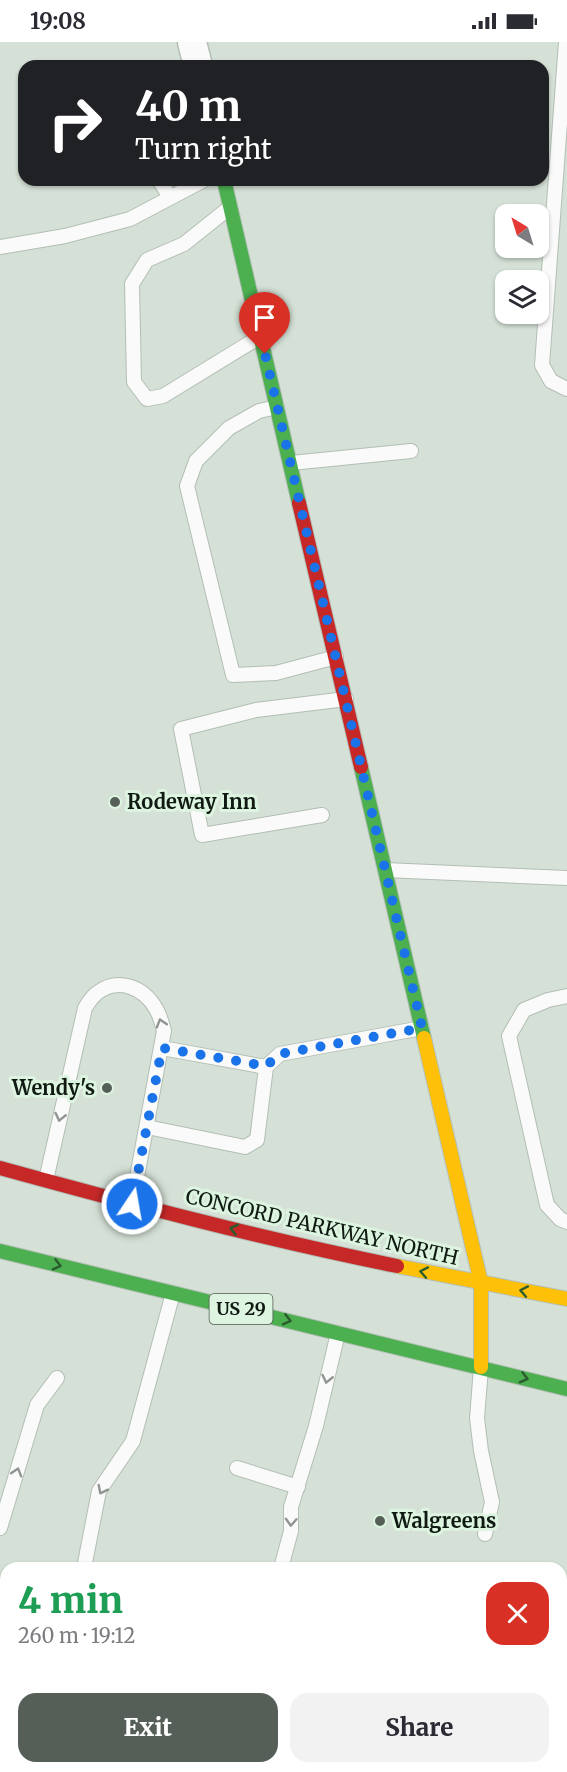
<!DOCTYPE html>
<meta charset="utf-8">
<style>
:root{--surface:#fff;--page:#f2f2f3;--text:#2b2b33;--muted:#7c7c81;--accent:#555f57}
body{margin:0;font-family:Merriweather,serif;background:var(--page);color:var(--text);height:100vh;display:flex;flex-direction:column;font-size:22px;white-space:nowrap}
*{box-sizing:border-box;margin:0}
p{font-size:20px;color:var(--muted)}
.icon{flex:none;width:33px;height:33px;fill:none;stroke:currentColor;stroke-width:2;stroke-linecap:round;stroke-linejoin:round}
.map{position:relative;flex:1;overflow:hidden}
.drawer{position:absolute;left:0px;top:1520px;width:567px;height:212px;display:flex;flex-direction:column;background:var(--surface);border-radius:18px 18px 0 0;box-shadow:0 2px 4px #0004}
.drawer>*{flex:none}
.guide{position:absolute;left:18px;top:18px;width:531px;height:126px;border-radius:18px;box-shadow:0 2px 4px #0004;background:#202124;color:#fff;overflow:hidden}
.needle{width:39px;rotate:322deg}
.buttons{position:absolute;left:495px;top:162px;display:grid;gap:12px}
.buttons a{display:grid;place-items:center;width:54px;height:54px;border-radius:12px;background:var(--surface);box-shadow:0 2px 4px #0004;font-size:30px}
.pin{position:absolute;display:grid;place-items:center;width:51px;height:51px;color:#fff;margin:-62px -26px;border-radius:50% 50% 50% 0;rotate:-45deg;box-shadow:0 0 6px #0007}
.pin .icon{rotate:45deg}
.me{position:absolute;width:66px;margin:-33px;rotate:12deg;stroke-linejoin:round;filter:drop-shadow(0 0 4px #0008)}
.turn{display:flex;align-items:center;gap:21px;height:126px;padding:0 18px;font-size:27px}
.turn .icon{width:78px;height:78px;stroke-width:2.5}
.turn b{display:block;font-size:42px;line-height:51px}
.round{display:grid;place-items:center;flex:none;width:63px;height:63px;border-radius:18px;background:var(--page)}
.headline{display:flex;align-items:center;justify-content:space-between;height:102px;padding:0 18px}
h1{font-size:36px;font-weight:800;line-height:45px;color:#1e9e55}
.primary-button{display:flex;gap:12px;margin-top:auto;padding:12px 18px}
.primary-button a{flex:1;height:69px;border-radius:18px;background:var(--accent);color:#fff;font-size:24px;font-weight:800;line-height:69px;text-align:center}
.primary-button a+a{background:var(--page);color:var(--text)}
.status{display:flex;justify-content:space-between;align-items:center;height:42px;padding:0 30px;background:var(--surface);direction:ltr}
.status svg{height:16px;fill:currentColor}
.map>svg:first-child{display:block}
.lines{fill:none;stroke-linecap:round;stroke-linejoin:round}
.lane-casing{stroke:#b3beb5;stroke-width:16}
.street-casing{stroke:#b3beb5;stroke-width:31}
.fast-casing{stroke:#b3beb5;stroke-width:16}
.slow-casing{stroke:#b3beb5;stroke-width:16}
.jam-casing{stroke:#b3beb5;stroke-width:16}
.lane{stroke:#f9faf9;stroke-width:14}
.street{stroke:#f9faf9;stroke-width:28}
.fast{stroke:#4caf50;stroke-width:14}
.slow{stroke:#ffc107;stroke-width:14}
.jam{stroke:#c62828;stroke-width:14}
.oneway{stroke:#909591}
.oneway2{stroke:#2b5c2e}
.route{stroke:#1a73e8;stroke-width:10;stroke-dasharray:0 18}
.poi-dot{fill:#555f57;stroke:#dcf4e0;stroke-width:2}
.labels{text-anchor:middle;stroke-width:6;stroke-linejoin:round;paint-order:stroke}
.shield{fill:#dcf4e0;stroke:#4d5b50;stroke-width:1.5}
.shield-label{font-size:18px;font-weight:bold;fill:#101912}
.poi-label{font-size:20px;font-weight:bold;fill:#101912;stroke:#dcf4e0;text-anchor:start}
.street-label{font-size:20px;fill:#101912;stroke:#dcf4e0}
</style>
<div class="status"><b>19:08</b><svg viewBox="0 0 49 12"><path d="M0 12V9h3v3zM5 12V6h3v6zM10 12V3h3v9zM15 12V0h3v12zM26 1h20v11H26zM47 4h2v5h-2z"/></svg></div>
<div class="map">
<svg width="567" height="1730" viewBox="0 0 567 1730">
<rect width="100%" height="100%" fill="#d5e1d6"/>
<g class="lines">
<defs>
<g id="lane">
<path d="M566,0l-24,323 9,16 16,8"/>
<path d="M159,138l11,17"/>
<path d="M229,166l-45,36 -37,16 -15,24 2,98 13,17 16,-3 98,-60"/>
<path d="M0,205l65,-11 65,-17 74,-39"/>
<path d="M277,365l-18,4 -30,17 -33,33 -9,25 46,189 43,-2 60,-16"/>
<path d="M291,421l120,-12"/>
<path d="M322,773l-120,20 -21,-106 75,-19 90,-11"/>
<path d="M385,828l182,8"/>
<path d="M567,954l-19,4 -24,10 -15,26 38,169 13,14 7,3"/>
<path d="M162,1006l104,19"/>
<path d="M147,1085l98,20 12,-7 9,-73 14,-13 142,-26"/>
<path d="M46,1138l39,-172c3,-5 7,-11 12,-15 21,-16 47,-6 59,16 4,6 6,15 8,22l-32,173"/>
<path d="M481,1326l-4,50 4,33 11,51 -7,32"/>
<path d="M237,1426l61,19"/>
<path d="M0,1486l37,-123 20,-27"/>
<path d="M84,1526l15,-77 34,-50 40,-148"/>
<path d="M281,1526l10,-37v-24l25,-81 22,-93"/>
<path d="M567,1642v8"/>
<path d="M485,1725l5,5"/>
</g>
<path id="street" d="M192,0l6,24"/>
<g id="fast">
<path d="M224,138l75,323"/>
<path d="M361,725l63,271"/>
<path d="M0,1209l567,138"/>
</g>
<g id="slow">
<path d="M424,996l57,245v84"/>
<path d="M397,1224l170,33"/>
</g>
<g id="jam">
<path d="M299,461l62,264"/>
<path d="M0,1126c131,36 263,71 397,98"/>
</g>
</defs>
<use href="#lane" class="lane-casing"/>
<use href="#street" class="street-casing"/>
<use href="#fast" class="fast-casing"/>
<use href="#slow" class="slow-casing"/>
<use href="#jam" class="jam-casing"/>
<use href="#lane" class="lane"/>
<use href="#street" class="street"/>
<use href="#fast" class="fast"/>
<use href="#slow" class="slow"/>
<use href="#jam" class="jam"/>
</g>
<defs><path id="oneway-chevron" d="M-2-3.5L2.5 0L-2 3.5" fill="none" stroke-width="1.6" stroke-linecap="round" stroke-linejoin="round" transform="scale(1.5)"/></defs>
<g class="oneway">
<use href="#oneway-chevron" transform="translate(161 981) rotate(-107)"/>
<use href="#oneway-chevron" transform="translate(60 1075) rotate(103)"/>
<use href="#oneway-chevron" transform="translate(327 1337) rotate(103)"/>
<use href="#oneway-chevron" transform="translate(17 1430) rotate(-73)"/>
<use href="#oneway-chevron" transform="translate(102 1448) rotate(117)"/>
<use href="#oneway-chevron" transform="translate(291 1480) rotate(93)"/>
</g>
<g class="oneway2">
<use href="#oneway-chevron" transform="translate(234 1187) rotate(-166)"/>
<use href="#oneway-chevron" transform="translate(57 1223) rotate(14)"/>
<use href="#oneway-chevron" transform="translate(424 1230) rotate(-169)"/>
<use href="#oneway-chevron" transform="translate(524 1249) rotate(-169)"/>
<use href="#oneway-chevron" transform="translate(287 1278) rotate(14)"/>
<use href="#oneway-chevron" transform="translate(524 1336) rotate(15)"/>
</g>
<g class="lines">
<path class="route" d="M132,1162l30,-156 104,18 14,-12 142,-26 -157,-674"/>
</g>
<g class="poi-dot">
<circle cx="115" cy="760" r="6"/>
<circle cx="107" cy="1046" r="6"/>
<circle cx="380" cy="1479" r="6"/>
</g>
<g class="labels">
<rect class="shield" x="209.5" y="1252" width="63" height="30" rx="4.5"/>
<g class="shield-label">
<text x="241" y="1273">US 29</text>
</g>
<g class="poi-label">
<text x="127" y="767">Rodeway Inn</text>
<text x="95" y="1053" text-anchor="end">Wendy's</text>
<text x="392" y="1486">Walgreens</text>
</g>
<g class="street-label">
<text transform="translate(322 1185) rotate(13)" y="7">CONCORD PARKWAY NORTH</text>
</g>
</g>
</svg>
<div class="buttons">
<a><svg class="needle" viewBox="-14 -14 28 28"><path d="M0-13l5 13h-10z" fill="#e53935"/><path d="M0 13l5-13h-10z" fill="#7c7c81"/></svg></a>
<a><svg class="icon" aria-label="layers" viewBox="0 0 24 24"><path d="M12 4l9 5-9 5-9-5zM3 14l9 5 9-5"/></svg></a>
</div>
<div class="pin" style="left:265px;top:312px;background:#d93025"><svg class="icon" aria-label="arrive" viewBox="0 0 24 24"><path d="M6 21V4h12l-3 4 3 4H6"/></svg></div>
<svg class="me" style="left:132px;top:1162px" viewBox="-20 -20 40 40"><circle r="17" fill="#1a73e8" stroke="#fff" stroke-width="3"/><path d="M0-11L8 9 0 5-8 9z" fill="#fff"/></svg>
<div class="guide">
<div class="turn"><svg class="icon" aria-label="right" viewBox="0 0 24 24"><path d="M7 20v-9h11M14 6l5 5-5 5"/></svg><div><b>40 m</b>Turn right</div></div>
</div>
<section class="drawer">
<div class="headline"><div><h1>4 min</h1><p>260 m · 19:12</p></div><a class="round" style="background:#d93025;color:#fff"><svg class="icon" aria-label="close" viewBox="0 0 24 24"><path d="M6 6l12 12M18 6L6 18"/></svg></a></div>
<div class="primary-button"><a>Exit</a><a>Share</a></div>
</section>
</div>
